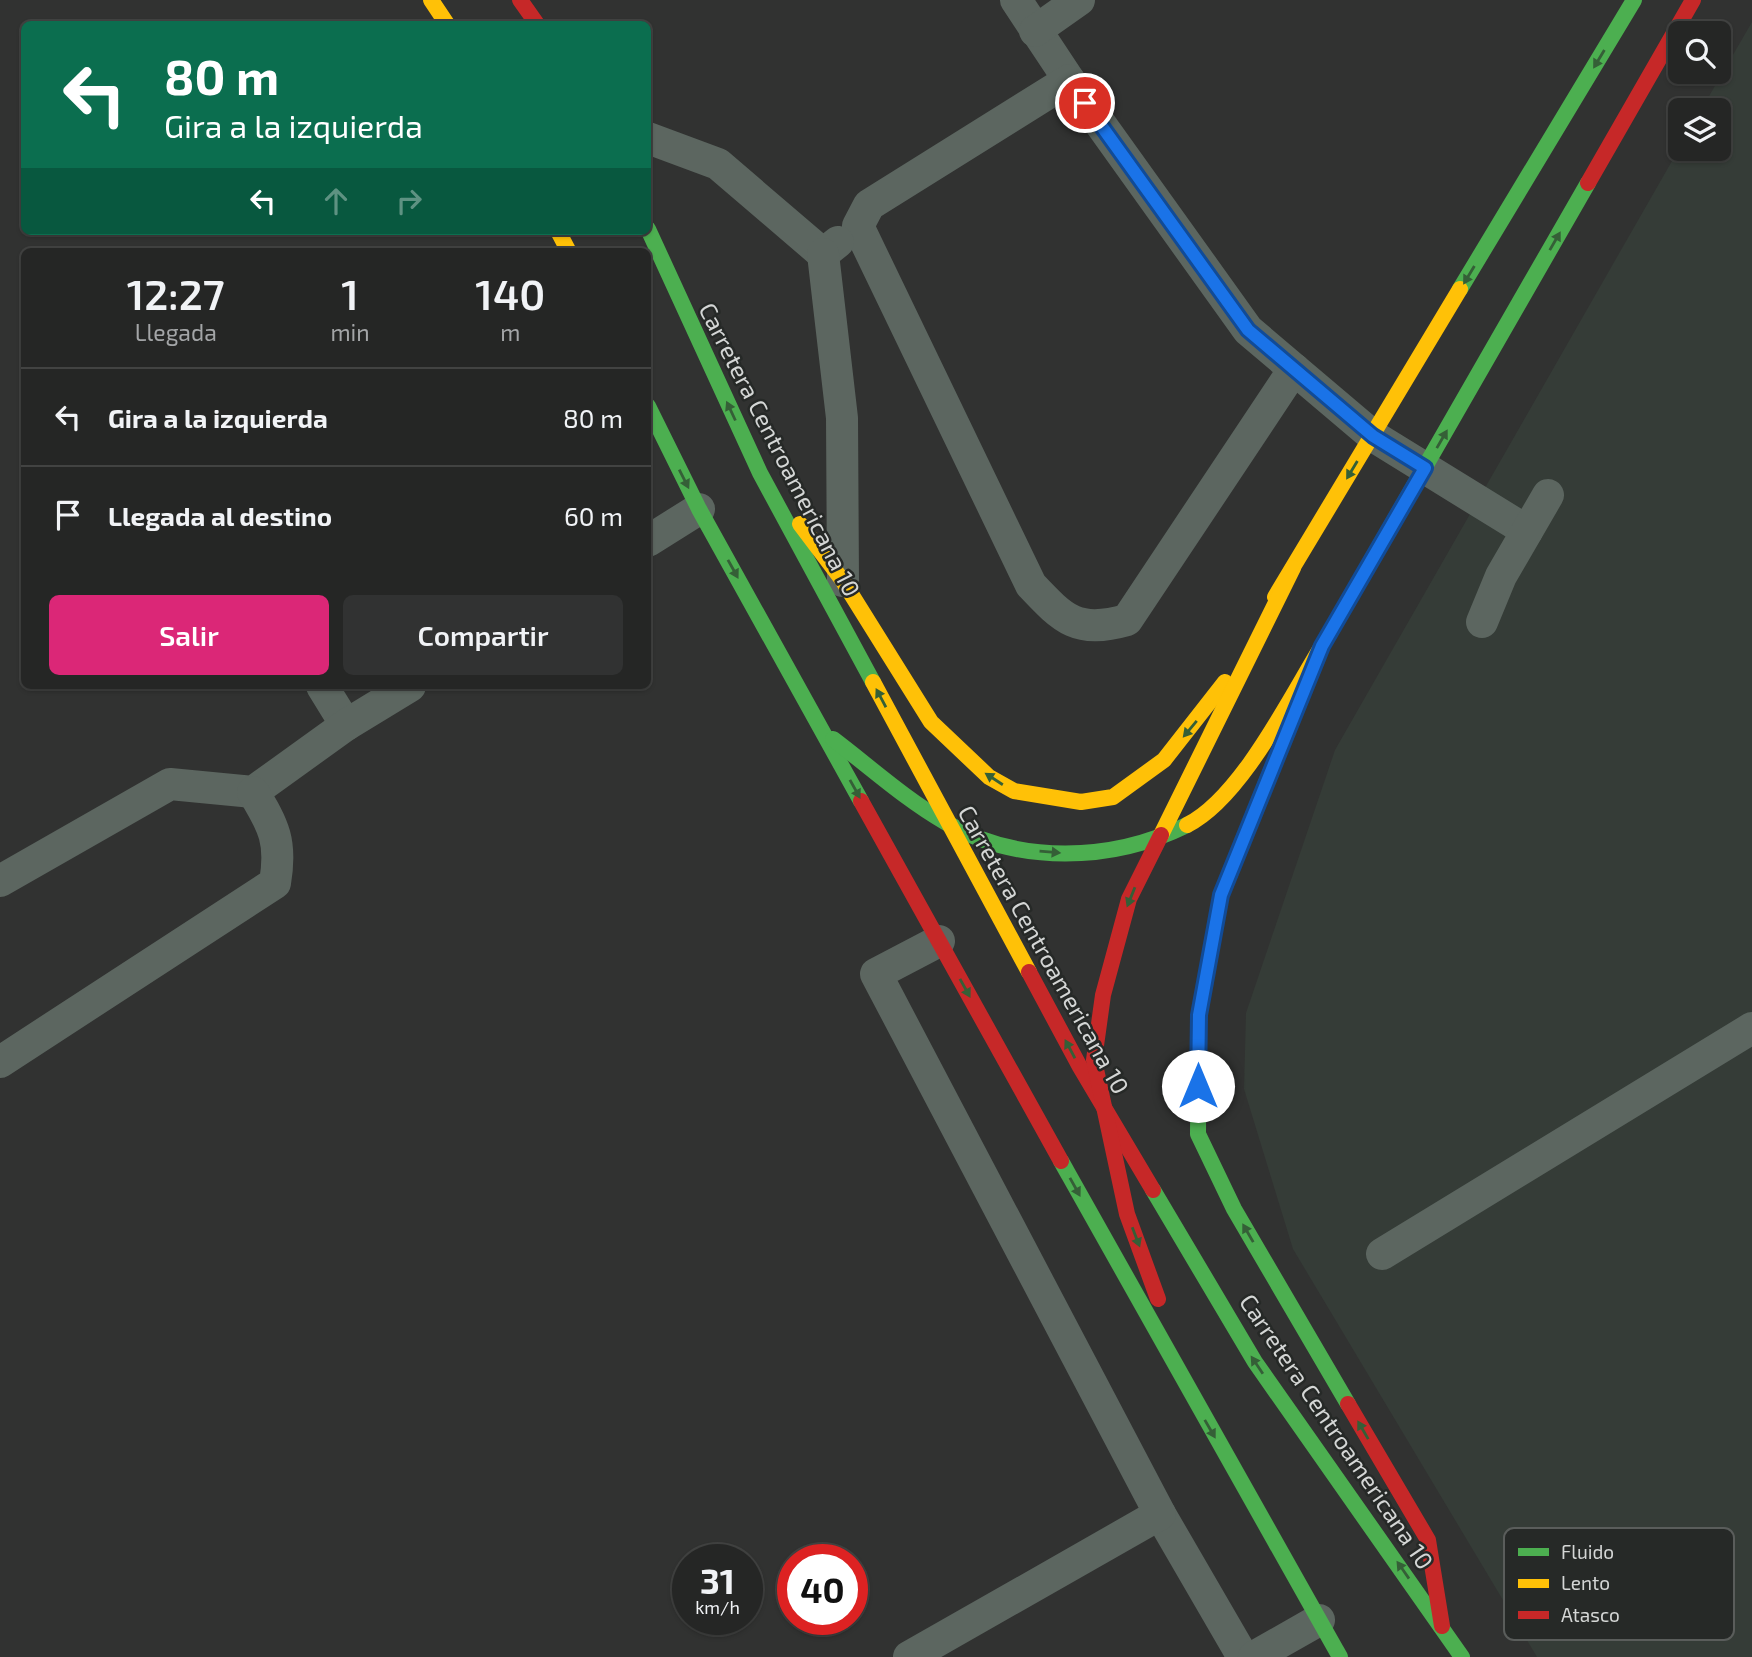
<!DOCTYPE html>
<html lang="es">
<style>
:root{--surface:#252625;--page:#313232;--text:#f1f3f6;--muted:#a3a5a7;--line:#424342;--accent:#db2777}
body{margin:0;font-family:"Exo 2",sans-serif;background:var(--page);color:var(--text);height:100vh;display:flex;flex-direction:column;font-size:26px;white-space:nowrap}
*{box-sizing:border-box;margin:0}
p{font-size:23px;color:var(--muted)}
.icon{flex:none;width:38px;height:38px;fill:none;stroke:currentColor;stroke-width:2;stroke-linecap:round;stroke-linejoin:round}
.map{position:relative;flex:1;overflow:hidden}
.drawer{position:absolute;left:21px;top:248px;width:630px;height:441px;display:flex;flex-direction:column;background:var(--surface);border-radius:10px;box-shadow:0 2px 5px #0004,0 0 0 2px var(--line)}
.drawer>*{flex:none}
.guide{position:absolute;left:21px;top:21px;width:630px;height:214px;border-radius:10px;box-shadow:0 2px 5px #0004,0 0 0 2px var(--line);background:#0b6e4f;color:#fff;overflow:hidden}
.tools{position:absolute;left:1668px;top:21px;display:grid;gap:14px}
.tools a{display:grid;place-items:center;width:63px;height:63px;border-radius:10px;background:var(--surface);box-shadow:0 2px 5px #0004,0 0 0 2px var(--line);font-size:35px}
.speed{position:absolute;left:672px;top:1544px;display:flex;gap:14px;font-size:35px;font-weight:700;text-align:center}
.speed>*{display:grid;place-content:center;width:91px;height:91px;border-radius:50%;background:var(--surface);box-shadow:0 2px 5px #0004,0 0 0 2px var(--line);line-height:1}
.speed small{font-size:18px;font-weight:400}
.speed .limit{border:10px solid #d22;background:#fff;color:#111}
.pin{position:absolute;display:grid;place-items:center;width:60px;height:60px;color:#fff;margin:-30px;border:4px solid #fff;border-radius:50%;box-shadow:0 2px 7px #0007}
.me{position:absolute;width:77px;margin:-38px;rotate:0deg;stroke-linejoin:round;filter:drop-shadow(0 0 5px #0008)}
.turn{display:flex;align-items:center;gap:24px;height:147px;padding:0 28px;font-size:32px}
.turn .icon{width:91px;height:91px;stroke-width:2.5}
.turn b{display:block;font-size:49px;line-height:60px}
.lanes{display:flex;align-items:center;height:66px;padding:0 28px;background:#0003;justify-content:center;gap:35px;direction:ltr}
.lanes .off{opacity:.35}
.eta{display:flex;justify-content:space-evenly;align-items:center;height:119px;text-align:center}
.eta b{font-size:42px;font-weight:600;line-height:49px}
.button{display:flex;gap:14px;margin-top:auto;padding:14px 28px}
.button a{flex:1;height:80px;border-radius:10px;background:var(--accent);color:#fff;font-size:28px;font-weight:600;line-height:80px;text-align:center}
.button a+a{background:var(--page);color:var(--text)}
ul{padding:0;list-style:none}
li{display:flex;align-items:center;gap:21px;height:98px;padding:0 28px;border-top:2px solid var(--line)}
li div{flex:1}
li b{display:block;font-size:26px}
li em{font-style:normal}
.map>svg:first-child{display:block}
.built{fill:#353c37}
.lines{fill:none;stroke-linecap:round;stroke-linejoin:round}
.lane{stroke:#5c6660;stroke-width:32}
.fast{stroke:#4caf50;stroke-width:16}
.slow{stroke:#ffc107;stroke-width:16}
.jam{stroke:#c62828;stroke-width:16}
.oneway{fill:#355f37}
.route-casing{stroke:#114b97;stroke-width:18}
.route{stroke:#1a73e8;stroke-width:12}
.labels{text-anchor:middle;stroke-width:5;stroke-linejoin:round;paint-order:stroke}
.street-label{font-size:24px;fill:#d4d6d5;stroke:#262927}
.key{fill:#262927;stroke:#5a5d5b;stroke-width:2}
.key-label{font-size:19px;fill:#d4d6d5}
</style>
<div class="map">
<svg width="1752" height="1657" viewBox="0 0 1752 1657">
<rect width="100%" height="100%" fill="#313231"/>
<path class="built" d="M1752,22v1635h-215l-244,-408 -49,-160 2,-76 89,-263 345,-603 38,2v-39h-17z"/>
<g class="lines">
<g class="lane">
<path d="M1016,0l53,80 179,250 125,106 154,95"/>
<path d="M1035,31l44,-31"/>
<path d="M1069,80l-200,125 -11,21 173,359c33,35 46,49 96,35l167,-251"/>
<path d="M648,138l70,26 105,90 15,-12"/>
<path d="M823,254l19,164 1,163"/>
<path d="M648,541l51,-32"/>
<path d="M1482,622l19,-46 47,-81"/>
<path d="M322,686l24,39"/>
<path d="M0,881l170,-97 83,8 93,-67 64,-39"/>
<path d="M0,1062l275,-179c7,-41 -1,-57 -22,-91"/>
<path d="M1382,1254l370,-226"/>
<path d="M1160,1514l83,143"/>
<path d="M909,1657l251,-143 -284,-540 63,-33"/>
<path d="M1254,1657l65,-37"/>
</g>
<g class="fast">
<path d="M648,229l112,244 113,209"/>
<path d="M1460,289l174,-289"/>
<path d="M648,406l51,103 162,292"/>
<path d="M1372,559l216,-376"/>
<path d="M833,739c37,28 72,60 112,83 73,43 167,40 242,3"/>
<path d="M1268,778l-47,117 -22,120 -1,119 36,75 114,195"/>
<path d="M1061,1161l279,496"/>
<path d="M1153,1190l102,172 207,295"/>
</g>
<g class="slow">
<path d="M431,0l16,24"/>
<path d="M558,231l11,21"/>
<path d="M800,524l43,57 88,141 58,55 25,14 67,11 32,-5 51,-37 61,-78"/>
<path d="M1275,597l185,-308"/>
<path d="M873,682l156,290"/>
<path d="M1187,825c54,-27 103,-127 135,-179"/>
<path d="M1161,835l132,-267"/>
</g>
<g class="jam">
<path d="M520,0l17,24"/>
<path d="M1588,183l105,-183"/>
<path d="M1268,778l54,-132 50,-87"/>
<path d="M861,801l200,360"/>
<path d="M1029,972l51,95 73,123"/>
<path d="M1158,1299l-31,-85 -33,-154 9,-65 26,-96 32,-64"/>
<path d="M1348,1404l80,136 14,86"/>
</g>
</g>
<defs><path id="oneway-solid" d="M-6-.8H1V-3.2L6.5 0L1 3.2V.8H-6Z" transform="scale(1.75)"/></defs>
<g class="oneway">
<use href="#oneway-solid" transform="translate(1599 59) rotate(121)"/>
<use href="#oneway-solid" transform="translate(1555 241) rotate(-60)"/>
<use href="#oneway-solid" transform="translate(1469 275) rotate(121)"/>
<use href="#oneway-solid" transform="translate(731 411) rotate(-115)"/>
<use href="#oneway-solid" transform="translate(1442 439) rotate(-60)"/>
<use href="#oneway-solid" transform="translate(1352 470) rotate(121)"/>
<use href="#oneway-solid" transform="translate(684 479) rotate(63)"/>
<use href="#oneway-solid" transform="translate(733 569) rotate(61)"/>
<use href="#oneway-solid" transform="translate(881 698) rotate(-118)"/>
<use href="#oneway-solid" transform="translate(1190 729) rotate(130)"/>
<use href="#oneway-solid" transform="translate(994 779) rotate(-147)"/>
<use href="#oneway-solid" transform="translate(855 789) rotate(61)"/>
<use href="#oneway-solid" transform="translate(1050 852) rotate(5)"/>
<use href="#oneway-solid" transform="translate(1131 897) rotate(112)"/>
<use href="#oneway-solid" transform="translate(965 988) rotate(61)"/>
<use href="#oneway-solid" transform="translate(1070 1049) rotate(-118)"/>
<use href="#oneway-solid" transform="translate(1075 1187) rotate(61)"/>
<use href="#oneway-solid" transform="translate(1248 1233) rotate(-120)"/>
<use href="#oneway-solid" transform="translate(1136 1237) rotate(69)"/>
<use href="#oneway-solid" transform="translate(1257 1365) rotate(-124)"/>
<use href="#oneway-solid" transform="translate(1210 1429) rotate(60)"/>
<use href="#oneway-solid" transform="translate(1363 1430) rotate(-120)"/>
<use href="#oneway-solid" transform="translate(1403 1570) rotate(-125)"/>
</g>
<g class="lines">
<defs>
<path id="route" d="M1085,103l163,227 125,106 52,32 -103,178 -101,249 -22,120 -1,71"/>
</defs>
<use href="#route" class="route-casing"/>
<use href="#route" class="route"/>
</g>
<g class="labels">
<g class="street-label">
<text transform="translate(779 450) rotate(63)" y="8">Carretera Centroamericana 10</text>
<text transform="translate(1043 950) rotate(61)" y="8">Carretera Centroamericana 10</text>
<text transform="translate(1336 1432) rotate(56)" y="8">Carretera Centroamericana 10</text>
</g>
</g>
<rect x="1504" y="1528" width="230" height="112" rx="10" class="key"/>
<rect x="1518" y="1548" width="31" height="8" fill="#4caf50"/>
<rect x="1518" y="1579" width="31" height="9" fill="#ffc107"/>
<rect x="1518" y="1611" width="31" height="8" fill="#c62828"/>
<g class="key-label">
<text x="1561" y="1559">Fluido</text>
<text x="1561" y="1590">Lento</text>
<text x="1561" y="1622">Atasco</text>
</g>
</svg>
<div class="tools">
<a><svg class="icon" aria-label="search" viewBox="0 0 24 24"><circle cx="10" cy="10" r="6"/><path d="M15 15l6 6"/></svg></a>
<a><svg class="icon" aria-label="layers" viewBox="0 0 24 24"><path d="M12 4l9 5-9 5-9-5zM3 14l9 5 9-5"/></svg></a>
</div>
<div class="speed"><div>31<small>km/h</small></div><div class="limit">40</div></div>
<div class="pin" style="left:1085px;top:103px;background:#d93025"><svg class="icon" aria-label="arrive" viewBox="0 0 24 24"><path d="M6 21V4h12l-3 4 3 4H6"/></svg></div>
<svg class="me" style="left:1198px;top:1086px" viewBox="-20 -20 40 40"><circle r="19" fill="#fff"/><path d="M0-13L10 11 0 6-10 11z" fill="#1a73e8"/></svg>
<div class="guide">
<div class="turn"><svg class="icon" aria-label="left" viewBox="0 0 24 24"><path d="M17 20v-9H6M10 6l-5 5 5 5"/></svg><div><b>80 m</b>Gira a la izquierda</div></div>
<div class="lanes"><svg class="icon" aria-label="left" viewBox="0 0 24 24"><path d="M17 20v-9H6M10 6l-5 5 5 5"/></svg><svg class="icon off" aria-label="ahead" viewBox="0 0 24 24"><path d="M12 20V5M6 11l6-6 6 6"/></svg><svg class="icon off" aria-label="right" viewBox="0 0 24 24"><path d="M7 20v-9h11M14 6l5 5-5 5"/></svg></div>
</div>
<section class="drawer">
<div class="eta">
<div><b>12:27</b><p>Llegada</p></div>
<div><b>1</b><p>min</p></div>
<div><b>140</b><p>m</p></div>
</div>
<ul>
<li><svg class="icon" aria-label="left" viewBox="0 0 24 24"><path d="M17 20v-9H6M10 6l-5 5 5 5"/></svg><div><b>Gira a la izquierda</b></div><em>80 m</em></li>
<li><svg class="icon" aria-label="arrive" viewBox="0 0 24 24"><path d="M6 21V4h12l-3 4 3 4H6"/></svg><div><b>Llegada al destino</b></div><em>60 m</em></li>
</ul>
<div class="button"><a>Salir</a><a>Compartir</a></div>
</section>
</div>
